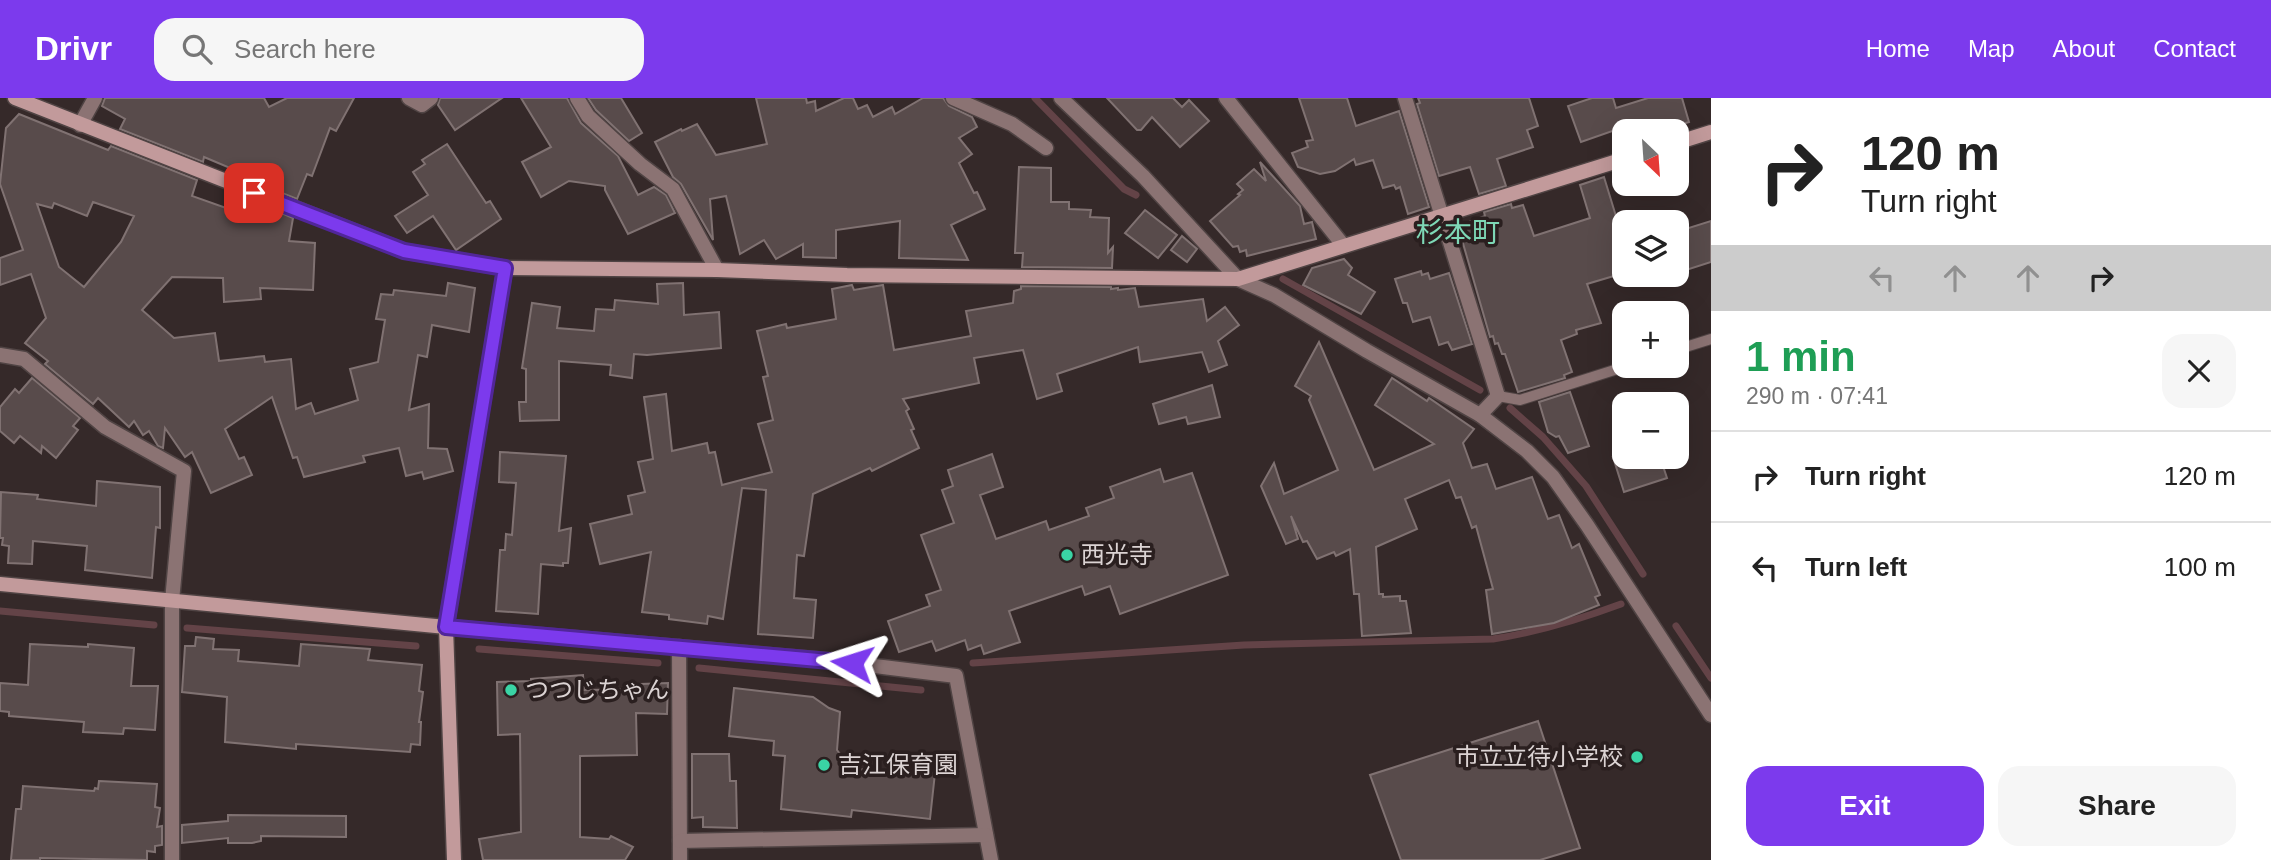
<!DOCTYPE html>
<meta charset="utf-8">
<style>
:root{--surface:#fff;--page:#f6f6f6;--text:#222;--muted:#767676;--line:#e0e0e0;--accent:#7c3aed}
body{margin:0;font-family:Arial,"Noto Sans JP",sans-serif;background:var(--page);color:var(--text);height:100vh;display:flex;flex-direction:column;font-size:26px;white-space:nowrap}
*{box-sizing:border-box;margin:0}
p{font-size:23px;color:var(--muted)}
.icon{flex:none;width:38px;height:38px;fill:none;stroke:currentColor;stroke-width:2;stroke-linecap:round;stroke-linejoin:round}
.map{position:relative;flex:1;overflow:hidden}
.details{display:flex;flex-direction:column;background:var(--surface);width:560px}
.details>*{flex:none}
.hud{background:#fff;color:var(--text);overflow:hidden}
.needle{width:46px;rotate:155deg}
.controls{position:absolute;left:1612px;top:21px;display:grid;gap:14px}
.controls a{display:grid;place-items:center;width:77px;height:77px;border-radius:14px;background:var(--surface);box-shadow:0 7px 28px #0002;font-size:35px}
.pin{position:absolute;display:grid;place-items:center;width:60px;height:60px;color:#fff;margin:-30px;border-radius:14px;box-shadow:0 4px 10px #0006}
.me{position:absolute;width:77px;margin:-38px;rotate:276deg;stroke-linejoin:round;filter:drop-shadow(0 0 5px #0008)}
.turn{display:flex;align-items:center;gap:24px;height:147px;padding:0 35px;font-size:32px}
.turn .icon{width:91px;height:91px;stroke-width:2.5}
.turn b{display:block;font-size:49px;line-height:60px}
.lanes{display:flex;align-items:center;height:66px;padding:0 35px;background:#0003;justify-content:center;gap:35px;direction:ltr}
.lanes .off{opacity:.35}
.round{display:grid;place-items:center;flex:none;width:74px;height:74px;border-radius:21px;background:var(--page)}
.head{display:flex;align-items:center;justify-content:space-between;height:119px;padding:0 35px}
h1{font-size:42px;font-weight:600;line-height:52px;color:#1e9e55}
.action{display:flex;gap:14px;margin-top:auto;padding:14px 35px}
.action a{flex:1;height:80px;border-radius:21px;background:var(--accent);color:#fff;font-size:28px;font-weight:600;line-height:80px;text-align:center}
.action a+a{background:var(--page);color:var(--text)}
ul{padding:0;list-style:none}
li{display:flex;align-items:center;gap:21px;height:91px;padding:0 35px;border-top:2px solid var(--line)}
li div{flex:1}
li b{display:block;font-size:26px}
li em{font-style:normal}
header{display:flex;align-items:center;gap:42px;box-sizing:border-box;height:98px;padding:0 35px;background:var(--accent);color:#fff}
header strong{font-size:33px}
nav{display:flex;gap:38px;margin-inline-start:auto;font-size:24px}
.search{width:490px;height:63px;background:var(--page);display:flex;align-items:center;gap:18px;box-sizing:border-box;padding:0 24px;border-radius:21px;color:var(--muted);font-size:26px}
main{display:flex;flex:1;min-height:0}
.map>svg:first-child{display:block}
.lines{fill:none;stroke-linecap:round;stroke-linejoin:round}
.stream{stroke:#634347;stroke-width:7}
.building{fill:#584b4b;stroke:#807272;stroke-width:2;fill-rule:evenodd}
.lane-casing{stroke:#504444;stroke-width:12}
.street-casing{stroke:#504444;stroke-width:17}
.secondary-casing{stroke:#504444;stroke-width:17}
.lane{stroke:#8b7373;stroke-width:10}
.street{stroke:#8b7373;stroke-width:14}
.secondary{stroke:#c29a9b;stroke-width:14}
.route-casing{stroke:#51269a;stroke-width:18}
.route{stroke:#7c3aed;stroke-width:12}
.poi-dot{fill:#3ad4a5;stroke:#2a1f1f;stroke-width:2.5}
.labels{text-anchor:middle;stroke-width:7;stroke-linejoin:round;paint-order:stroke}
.poi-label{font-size:24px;fill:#dbd3d3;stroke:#2a1f1f;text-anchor:start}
.quarter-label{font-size:28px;fill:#7ed8b6;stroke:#2a1f1f}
</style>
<header>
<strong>Drivr</strong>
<div class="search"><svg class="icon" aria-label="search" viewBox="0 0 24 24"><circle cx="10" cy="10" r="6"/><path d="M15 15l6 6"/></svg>Search here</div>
<nav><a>Home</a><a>Map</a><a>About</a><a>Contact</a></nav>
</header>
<main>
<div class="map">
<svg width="1711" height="762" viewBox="0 0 1711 762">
<rect width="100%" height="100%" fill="#352929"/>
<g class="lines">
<g class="stream">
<path d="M1035,0l89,91 12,6"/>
<path d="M1283,181l197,111"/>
<path d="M1510,310l33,29 43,49 57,88"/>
<path d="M0,513l154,14"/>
<path d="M1676,528l35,52"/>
<path d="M187,530l229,18"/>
<path d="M479,551l179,14"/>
<path d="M973,565l271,-18 249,-6c45,-7 85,-19 128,-35"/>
<path d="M699,570l222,22"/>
</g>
</g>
<g class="building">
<path d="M105,0h159l5,9 18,-9h67l-18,33 -6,-3 -18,48 -5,-2 -10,25 -25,-10 1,-8 -35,-13 -1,3 -33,-14 -1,5 -83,-33 5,-10 -23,-13z"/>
<path d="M440,0h62l-47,32 -17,-25z"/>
<path d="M521,0h46l14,25 37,33 20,39 16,-8 12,8 9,18 -47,21 -23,-44v-4l-36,-5 -28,16 -19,-35 29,-15z"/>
<path d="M588,0h33l21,35 -13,8 -33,-31z"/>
<path d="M756,0h50l1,5 8,-2 1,10 28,-13h9l5,11 9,-4 6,12 19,-10 3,7 28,-16h20l6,8 23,11 5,10 -18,11 13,16 -13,9 15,30 3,-1 8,17 -34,16 17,35 -69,-2 1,-37 -64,9v28l-33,-1v-13l-27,15 -12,-19 -24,14 -14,-58 -16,3 3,41 -32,-56 -8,-7 -18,-35 26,-13 1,2 15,-7 19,31 51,-11z"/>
<path d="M1107,0h66l9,9 7,-7 20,21 -29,26 -28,-30 -11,13h-4z"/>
<path d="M1299,0h48l9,28 43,-15 30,96 -21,7 -8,-27 -4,2 -2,-4 -11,3 -10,-28 -17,5 -2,-6 -19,12 -15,3 -22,-7 -6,-14 16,-6 -2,-6 7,-1z"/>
<path d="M1418,0h111l9,28 -11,4 6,17 -36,12 9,27 -27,8 -9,-27 -31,9 -22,-72 3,-1z"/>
<path d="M1592,0h21l3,10 32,-10h34l7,24 -30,9h-18l-3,-9 -57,20 -13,-36z"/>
<path d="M19,16l89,36 3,-4 86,34 -5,16 34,12 2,-4 41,13 1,-9 23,10 -4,23 26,2 -2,47 -53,-2 1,11 -37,3 -1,-24 -51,-1 -30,33 32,28 41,-5 4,28 45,-5 1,6 26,-3 5,50 15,-6 4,11 43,-14 -8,-31 28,-7 7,-42 -9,-1 5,-25 12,1 1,-5 52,6 2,-13 27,5 -6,44 -37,-7 -5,32 -9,-2 -9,55 20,-6 -1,44 19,1 6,22 -29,8 -2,-7 -16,4 -7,-28 -36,8 2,6 -61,15 -7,-20 -4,1 -21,-61 -47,32 14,30 5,-2 8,18 -41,18 -19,-41 -7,5 -20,-29 -2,20 -5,-2 -9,-15 -6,4 -9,-14 -5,6 -31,-29 -5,6 -48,-40 3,-3 -23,-18 21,-25 -15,-44 -31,11v-27l23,-8 -23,-66 6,-56zM93,104l41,14 -13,26 -37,45 -25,-20 -22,-63 15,4 2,-5 33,13z"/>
<path d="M447,46l39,59 4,-2 11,18 -45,31 -23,-34 -26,17 -12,-17 33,-21 -15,-23 12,-8 -3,-4z"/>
<path d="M1260,64l40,44 4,18 8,-2 4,17 -69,17 -1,-6 -6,2 -2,-6 -5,1 -23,-26 30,-26 -2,-1 5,-4 -6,-6 17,-15 12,12z"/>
<path d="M1019,69l32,1v34h18v7l22,1 -1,7 19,1 -1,35 5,-6 -1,21 -90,-1 1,-14h-8z"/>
<path d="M1604,79l15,49 5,-2v49l-37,11 14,39 -25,7 1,4 -16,6 11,32 -8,3 1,3 -47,14 -13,-38h-3l-4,-11 -3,1 -2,-8 -3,1 -32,-111 27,-10 -1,-4 27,-8 1,4 11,-3 11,31 56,-18 -10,-33z"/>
<path d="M1145,112l32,25 -19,23 -33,-25z"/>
<path d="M1711,123v41l-28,9 -7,-22v-17z"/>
<path d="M1182,138l15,13 -10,13 -16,-12z"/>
<path d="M1344,161l8,9 -4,7 27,17 -14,22 -58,-29 9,-17z"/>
<path d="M1421,173l1,4 6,-2 2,6 19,-6 23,71 -20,6 -4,-8 -9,3 -9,-28 -17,5 -6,-19h-4l-8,-24z"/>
<path d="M683,185l1,32 35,-3 2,36 -74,7 -13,-1 -2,24 -22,-3 1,-10 -52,-4v59l-39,1 -1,-19h7v-33l-4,-1 10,-65 28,4 -3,21 37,3 2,-22 18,1 1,-10 43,4 -1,-20z"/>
<path d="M852,187l2,5 29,-5 11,65 77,-14 -5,-25 47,-8 1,-12 7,-2v-3l90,1v2l7,-1v2l17,-2 4,19 64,-8 4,22 18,-14 14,18 -21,16 9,24 -18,7 -7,-20 -62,10 -2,-15 -81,27 5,17 -25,8 -14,-49 -49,8 5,25 -76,16 6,10 -3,2 8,18 -3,1 8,18 -47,23 -2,-3 -57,26 -9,62 -7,-1 -3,43 22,2 -3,38 -55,-4 8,-144 -24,-2 -19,131 -15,-3 -1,8 -38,-5v-4l-27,-3 9,-60 -51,12 -10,-40 42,-10 -4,-18 17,-4 -7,-30 15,-3 -9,-62 22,-3 6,57 35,-8 2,10 6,-1 7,33 50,-13 -14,-48 15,-4 -10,-43 5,-1 -11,-45 29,-7 1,4 49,-9 -4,-30z"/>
<path d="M1319,244l55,128 60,-26 -59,-39 17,-27 35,23 2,-3 45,31 -11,14 9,25 15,-4 9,25 36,-12 16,42 11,-4 13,33 7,-4 21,51 -5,2 4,8 -45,18 -62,11 -6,-44 7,-1 -17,-63 -4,2 -11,-31 -5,1 -7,-18 -44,19 12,30 -41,18 3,47h4v3l17,-1v5h6l5,32 -49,3 -3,-42h-5l-4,-45 -14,7 -2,-4 -17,7 -10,-18 -4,1 -12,-26 7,23 -12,5 -25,-58 13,-23 10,31 54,-24 -29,-70 2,-4 -16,-10z"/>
<path d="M32,280l48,40 -7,8 5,4 -22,28 -14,-12 -1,7 -21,-17 -6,7 -14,-12v-24l15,-18 4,4z"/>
<path d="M1212,287l8,32 -32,7 -2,-7 -27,7 -6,-20z"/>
<path d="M1570,294l19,54 -21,7 -9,-17 -3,1 -8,-5 -9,-30z"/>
<path d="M500,354l66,4 -7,75 12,-3 -3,35h-5v3l-22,-2 -3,50 -42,-3 4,-61h5l1,-16 6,1 4,-52 -17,-1z"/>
<path d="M992,356l11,33 -23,8 16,44 50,-18 3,9 40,-14 -3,-8 28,-10 -4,-11 50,-18 4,13 28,-9 36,102 -108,39 -10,-28 -25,9 -3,-9 -73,25 11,31 -36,12 -3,-9 -13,5 -3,-10 -29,11 -4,-10 -33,11 -11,-31 42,-15 -4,-11 15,-5 -20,-55 33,-12 -12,-33 11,-4 -5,-16z"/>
<path d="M1613,359h47l7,21 -43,14z"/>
<path d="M97,383l63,6v41l-4,-1 -4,51 -67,-8 2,-24 -54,-5 -1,23 -24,-1 1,-17 -7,-1 1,-7h-3l1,-46 37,3 -1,4 59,7z"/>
<path d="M196,539l18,2 -1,10 26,1 -1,11 61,5 2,-22 69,5 -2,11 54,5 -3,26 4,1 -4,30h2l-1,23 -9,-1 -1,8 -114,-8v5l-71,-7 2,-45 -45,-5 3,-46h10z"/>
<path d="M30,546l58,3v-3l46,4 -3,38h27l-3,44 -31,-2 -1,6 -40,-2 1,-10 -75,-6v-4l-9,-1v-28l28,2z"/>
<path d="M583,577l1,15 57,-1v-5l27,-1 -1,31 -31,-1 1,42 -57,1v81l29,2 2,-3 22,11 -8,13h-142l-4,-21 42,-7 -1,-98 -22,1 -1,-53 34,-1v-2z"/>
<path d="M734,590l79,9 16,11 11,4 -3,38 15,19 83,4 -5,46 -78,-9 -1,7 -70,-8 4,-53 -12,-1 1,-14 -45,-5z"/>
<path d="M1538,623l42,127 -40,12h-139l-31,-85z"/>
<path d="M692,656h37l1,27h6l1,47 -34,-1v-10l-11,1z"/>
<path d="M99,683l58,3 -2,23 5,1 -3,19 5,-1v19l-7,1v6l-8,-1v9l-107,-2v2h-29l5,-51h5l2,-23 71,5 1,-3 3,1z"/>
<path d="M228,717l118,1v21l-85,-1v5l-9,2h-24v-5l-46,5v-18l46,-4z"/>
</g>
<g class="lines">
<defs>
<g id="lane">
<path d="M1676,252l35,-11"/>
<path d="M1498,298l22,4 107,-34"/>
</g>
<g id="street">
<path d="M409,0l13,7 9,-7"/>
<path d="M577,0l11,18 52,48 33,25 44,81"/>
<path d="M953,0l59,26 34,24"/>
<path d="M1061,0l82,78 95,103 36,16 93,56 113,64 47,36 26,26 34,48 124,190"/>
<path d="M1226,0l117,147"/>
<path d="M1405,0l93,298 -18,19"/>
<path d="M80,27l15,-27"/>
<path d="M0,257l24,4 81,68 79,44 -12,130v259"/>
<path d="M446,529l380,33 130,16 35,184"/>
<path d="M679,549l1,213"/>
<path d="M680,743l306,-6"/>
</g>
<g id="secondary">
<path d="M15,0l389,153 101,17 212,2 130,5 391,4 386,-120"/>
<path d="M1676,45l35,-11"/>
<path d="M0,486l446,43"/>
<path d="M454,762l-8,-233 59,-359"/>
</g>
</defs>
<use href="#lane" class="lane-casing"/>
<use href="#street" class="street-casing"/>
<use href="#secondary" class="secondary-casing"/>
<use href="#lane" class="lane"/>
<use href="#street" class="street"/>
<use href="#secondary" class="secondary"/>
</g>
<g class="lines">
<defs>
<path id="route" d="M254,95l150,58 101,17 -59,359 406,36"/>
</defs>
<use href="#route" class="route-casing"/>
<use href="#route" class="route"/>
</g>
<g class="poi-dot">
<circle cx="1067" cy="457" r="7"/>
<circle cx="511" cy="592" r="7"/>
<circle cx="1637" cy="659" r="7"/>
<circle cx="824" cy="667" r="7"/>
</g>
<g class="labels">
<g class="poi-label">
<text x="1081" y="465">西光寺</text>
<text x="525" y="600">つつじちゃん</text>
<text x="1623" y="667" text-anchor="end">市立立待小学校</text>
<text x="838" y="675">吉江保育園</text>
</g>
<g class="quarter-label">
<text x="1458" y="144">杉本町</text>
</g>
</g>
</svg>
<div class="controls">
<a><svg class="needle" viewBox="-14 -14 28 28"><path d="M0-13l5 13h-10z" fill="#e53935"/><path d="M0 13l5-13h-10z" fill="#767676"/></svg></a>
<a><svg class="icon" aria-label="layers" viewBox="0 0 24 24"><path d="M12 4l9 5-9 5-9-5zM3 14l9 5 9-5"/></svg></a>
<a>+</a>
<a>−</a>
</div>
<div class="pin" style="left:254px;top:95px;background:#d93025"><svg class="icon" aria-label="arrive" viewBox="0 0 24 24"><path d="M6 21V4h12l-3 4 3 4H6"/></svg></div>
<svg class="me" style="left:852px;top:565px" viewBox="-20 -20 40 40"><path d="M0-17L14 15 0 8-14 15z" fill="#7c3aed" stroke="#fff" stroke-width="4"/></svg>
</div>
<section class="details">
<div class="hud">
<div class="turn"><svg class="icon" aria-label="right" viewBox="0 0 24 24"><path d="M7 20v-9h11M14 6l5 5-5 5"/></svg><div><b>120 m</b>Turn right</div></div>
<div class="lanes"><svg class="icon off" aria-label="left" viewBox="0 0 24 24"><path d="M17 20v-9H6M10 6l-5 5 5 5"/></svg><svg class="icon off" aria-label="ahead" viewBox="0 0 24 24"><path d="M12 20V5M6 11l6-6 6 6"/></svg><svg class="icon off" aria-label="ahead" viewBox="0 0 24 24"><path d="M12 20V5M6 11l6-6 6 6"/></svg><svg class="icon" aria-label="right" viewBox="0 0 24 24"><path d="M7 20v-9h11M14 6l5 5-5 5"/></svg></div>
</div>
<div class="head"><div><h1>1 min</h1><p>290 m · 07:41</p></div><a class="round"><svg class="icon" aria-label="close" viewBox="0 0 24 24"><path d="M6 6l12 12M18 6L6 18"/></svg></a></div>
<ul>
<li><svg class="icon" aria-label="right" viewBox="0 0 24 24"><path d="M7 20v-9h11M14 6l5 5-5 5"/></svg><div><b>Turn right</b></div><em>120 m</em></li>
<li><svg class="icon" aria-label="left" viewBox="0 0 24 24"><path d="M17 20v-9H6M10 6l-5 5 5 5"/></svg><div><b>Turn left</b></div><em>100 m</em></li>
</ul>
<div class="action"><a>Exit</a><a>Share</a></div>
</section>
</main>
